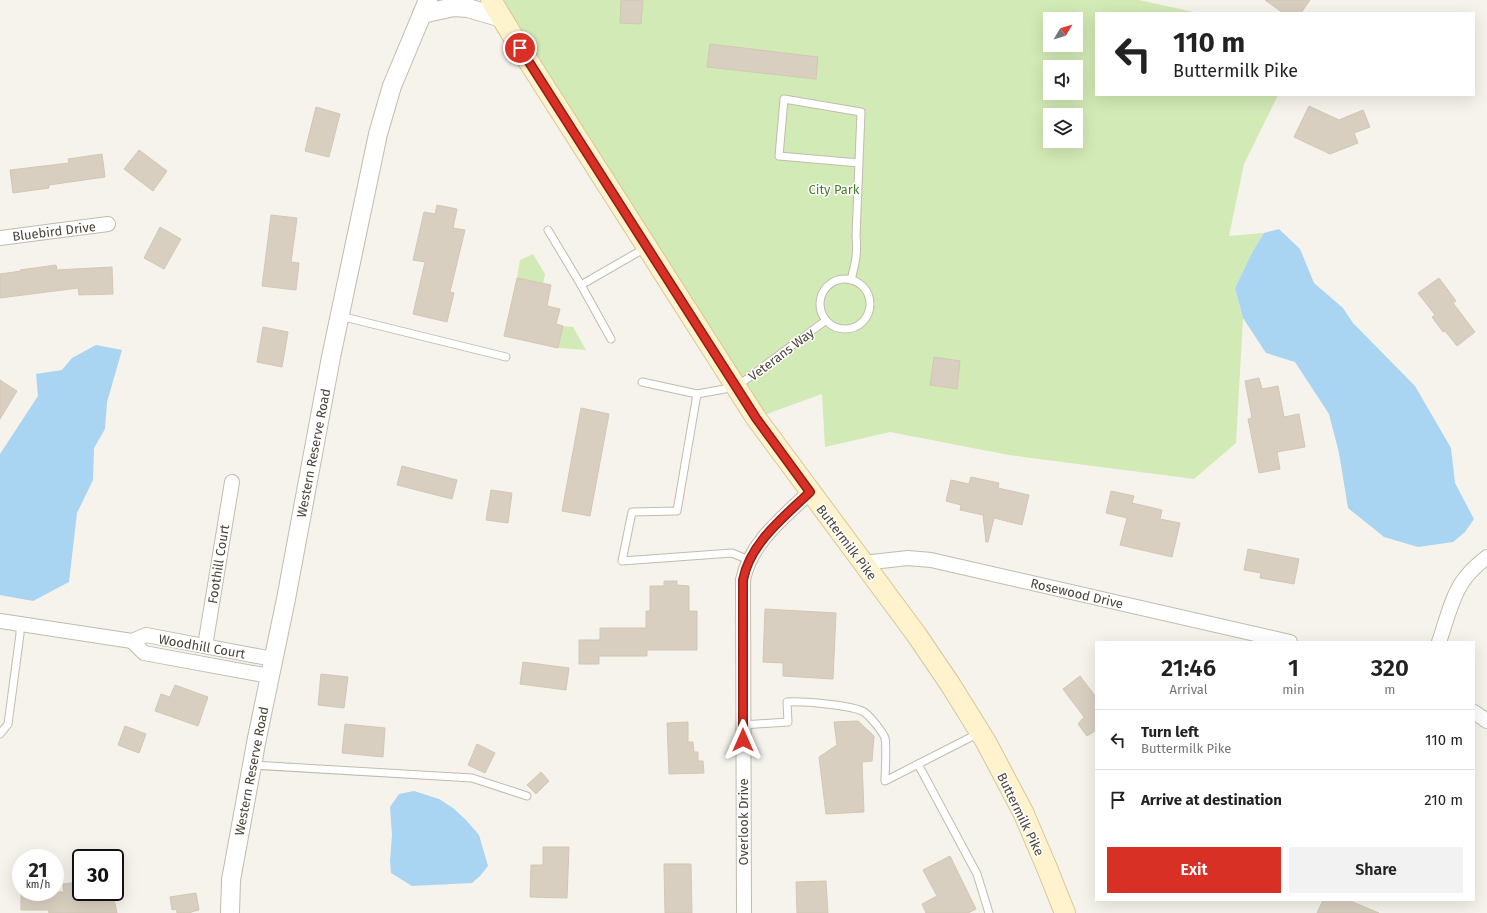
<!DOCTYPE html>
<style>
:root{--surface:#fff;--page:#f2f2f2;--text:#222;--muted:#767676;--line:#e0e0e0;--accent:#d93025}
body{margin:0;font-family:"Fira Sans",sans-serif;background:var(--page);color:var(--text);height:100vh;display:flex;flex-direction:column;font-size:15px;white-space:nowrap}
*{box-sizing:border-box;margin:0}
p{font-size:13px;color:var(--muted)}
.icon{flex:none;width:22px;height:22px;fill:none;stroke:currentColor;stroke-width:2;stroke-linecap:round;stroke-linejoin:round}
.map{position:relative;flex:1;overflow:hidden}
.details{position:absolute;left:1095px;top:641px;width:380px;height:260px;display:flex;flex-direction:column;background:var(--surface);border-radius:0px;box-shadow:0 4px 16px #0002}
.details>*{flex:none}
.top-card{position:absolute;left:1095px;top:12px;width:380px;height:84px;border-radius:0px;box-shadow:0 4px 16px #0002;background:#fff;color:var(--text);overflow:hidden}
.needle{width:26px;rotate:52deg}
.controls{position:absolute;left:1043px;top:12px;display:grid;gap:8px}
.controls a{display:grid;place-items:center;width:40px;height:40px;border-radius:0px;background:var(--surface);box-shadow:0 4px 16px #0002;font-size:20px}
.speed{position:absolute;left:12px;top:849px;display:flex;gap:8px;font-size:20px;font-weight:700;text-align:center}
.speed>*{display:grid;place-content:center;width:52px;height:52px;border-radius:50%;background:var(--surface);box-shadow:0 4px 16px #0002;line-height:1}
.speed small{font-size:10px;font-weight:400}
.speed .limit{border:2px solid #111;border-radius:6px;background:#fff;color:#111}
.pin{position:absolute;display:grid;place-items:center;width:34px;height:34px;color:#fff;margin:-17px;border:2px solid #fff;border-radius:50%;box-shadow:0 1px 4px #0007}
.me{position:absolute;width:44px;margin:-22px;rotate:0deg;stroke-linejoin:round;filter:drop-shadow(0 0 3px #0008)}
.turn{display:flex;align-items:center;gap:14px;height:84px;padding:0 12px;font-size:18px}
.turn .icon{width:52px;height:52px;stroke-width:2.5}
.turn b{display:block;font-size:28px;line-height:34px}
.eta{display:flex;justify-content:space-evenly;align-items:center;height:68px;text-align:center}
.eta b{font-size:24px;font-weight:600;line-height:28px}
.cta{display:flex;gap:8px;margin-top:auto;padding:8px 12px}
.cta a{flex:1;height:46px;border-radius:0px;background:var(--accent);color:#fff;font-size:16px;font-weight:600;line-height:46px;text-align:center}
.cta a+a{background:var(--page);color:var(--text)}
ul{padding:0;list-style:none}
li{display:flex;align-items:center;gap:12px;height:60px;padding:0 12px;border-top:1px solid var(--line)}
li div{flex:1}
li b{display:block;font-size:15px}
li em{font-style:normal}
.map>svg:first-child{display:block}
.green{fill:#d2eab5;fill-rule:evenodd}
.water{fill:#a9d4f2}
.building{fill:#d8cfc1;stroke:#d3c7b4}
.lines{fill:none;stroke-linecap:round;stroke-linejoin:round}
.service-casing{stroke:#c2bbae;stroke-width:9}
.minor-casing{stroke:#c2bbae;stroke-width:16}
.tertiary-casing{stroke:#c2bbae;stroke-width:20}
.secondary-casing{stroke:#d6c79b;stroke-width:22}
.service{stroke:#fff;stroke-width:7}
.minor{stroke:#fff;stroke-width:14}
.tertiary{stroke:#fff;stroke-width:18}
.secondary{stroke:#fff3cd;stroke-width:20}
.route-casing{stroke:#8d1f18;stroke-width:10}
.route{stroke:#d93025;stroke-width:7}
.labels{text-anchor:middle;stroke-width:3;stroke-linejoin:round;paint-order:stroke}
.park-label{font-size:13px;fill:#4a7f2a;stroke:#fff}
.street-label{font-size:13px;fill:#4b4439;stroke:#fff}
</style>
<div class="map">
<svg width="1487" height="913" viewBox="0 0 1487 913">
<rect width="100%" height="100%" fill="#f6f3ec"/>
<g class="green">
<path d="M491,0h648l59,13h-102v82h182l-34,69 -15,72 35,-3 -11,18 -18,37 8,30 -7,125 -42,36 -185,-24 -119,-23 -65,15 -3,-53 -66,24zM1050,19h26v26h-26zM1050,67h26v26h-26zM1050,115h26v26h-26z"/>
<path d="M533,254l12,20 -2,10 -26,-6 3,-18z"/>
<path d="M563,326l10,1 13,23 -28,-2z"/>
</g>
<g class="water">
<path d="M1279,229l21,20 14,34 29,25 10,15 62,63 36,62 4,35 19,36 -9,13 -12,10 -35,5 -34,-10 -36,-29 -9,-55 -10,-39 -34,-52 -29,-9 -23,-35 -8,-30 18,-37 11,-18z"/>
<path d="M96,345l26,5 -15,52 -2,27 -11,19 -1,32 -16,33 -8,69 -36,19 -33,-6v-141l38,-58 -2,-22 26,-4 10,-12z"/>
<path d="M414,791l25,8 14,9 14,13 12,14 9,31 -8,10 -8,7 -60,3 -21,-13 -1,-12 2,-26 -2,-28 9,-13z"/>
</g>
<g class="building">
<path d="M621,0h22l-2,24 -21,-1z"/>
<path d="M1265,0h45l-9,13h-18z"/>
<path d="M710,44l108,13 -2,22 -109,-12z"/>
<path d="M1309,106l30,14 24,-10 7,17 -16,6 4,10 -28,11 -36,-17z"/>
<path d="M316,107l24,7 -11,43 -24,-6z"/>
<path d="M139,150l28,21 -14,20 -29,-22z"/>
<path d="M102,154l3,23 -56,8v3l-36,5 -3,-23 59,-7 -1,-4z"/>
<path d="M437,205l20,4 -4,19 12,2 -15,62 4,1 -7,29 -34,-8 12,-52 -12,-2 11,-48 11,2z"/>
<path d="M271,215l26,3 -6,44 8,1 -3,27 -34,-4z"/>
<path d="M160,227l21,12 -17,30 -20,-11z"/>
<path d="M56,265l1,5 55,-3 1,27 -34,1 -1,-7 -78,10v-24l21,-3 -1,-1z"/>
<path d="M517,278l34,7 -4,21 13,3 -4,15 7,2 -5,22 -54,-12z"/>
<path d="M1439,278l17,23 -3,2 22,29 -18,14 -12,-15 -2,1 -11,-15 3,-2 -17,-22z"/>
<path d="M263,327l25,5 -6,35 -25,-5z"/>
<path d="M934,357l26,4 -3,28 -27,-4z"/>
<path d="M1259,378l3,11 16,-3 6,31 15,-3 6,33 -28,5 3,17 -21,4 -11,-54 4,-1 -7,-37z"/>
<path d="M0,380l17,11 -17,28z"/>
<path d="M581,408l28,6 -19,102 -28,-5z"/>
<path d="M402,466l55,14 -5,19 -55,-14z"/>
<path d="M971,477l28,6 -1,5 31,7 -7,30 -28,-7 -6,24h-2l-3,-27 -23,-5 1,-5 -15,-4 5,-21 18,4z"/>
<path d="M491,490l21,3 -4,30 -22,-3z"/>
<path d="M1111,491l23,5 -2,7 30,7 -2,9 20,4 -8,34 -52,-12 7,-27 -21,-5z"/>
<path d="M1248,549l51,10 -5,25 -34,-6 1,-5 -17,-3z"/>
<path d="M664,581h13v4l12,1v25h8v39h-50v6h-48v8h-20v-24h21v-12h46v-17h4v-25h14z"/>
<path d="M765,609l71,4 -3,66 -50,-3v-13l-20,-1z"/>
<path d="M523,662l46,6 -3,22 -46,-6z"/>
<path d="M321,674l27,3 -4,31 -26,-3z"/>
<path d="M1080,676l16,21v36l-1,-2 -8,5 -9,-12 6,-7 -21,-28z"/>
<path d="M175,685l33,12 -10,29 -43,-15 6,-17 9,3z"/>
<path d="M858,721l16,15 -2,25 -10,1 2,50 -38,2 -7,-57 18,-12 -3,-23z"/>
<path d="M688,722v20h5l1,10h4v9h5l1,12 -35,1 -2,-51z"/>
<path d="M345,724l40,4 -2,29 -41,-4z"/>
<path d="M125,726l21,8 -7,19 -21,-8z"/>
<path d="M477,744l18,9 -10,20 -17,-8z"/>
<path d="M541,772l8,9 -13,13 -9,-9z"/>
<path d="M543,847h26l-2,51 -37,-1 1,-32h12z"/>
<path d="M950,856l26,53 -8,4h-42l-4,-9 15,-8 -14,-26z"/>
<path d="M664,864h27l1,49h-27z"/>
<path d="M826,881l2,32h-31l-1,-31z"/>
<path d="M79,882l2,18 32,-6 4,19h-68l-1,-3h-27v-18h43l-1,-8z"/>
<path d="M196,893l3,17 -8,2v1h-14l-1,-4 -4,1 -2,-13z"/>
<path d="M1323,900h25l31,13h-62z"/>
</g>
<g class="lines">
<defs>
<g id="service">
<path d="M548,230l33,55"/>
<circle cx="845" cy="304" r="25"/>
<path d="M851,280c4,-15 7,-28 5,-44l5,-124 -77,-13 -5,57 80,7"/>
<path d="M340,316l166,41"/>
<path d="M611,339l-30,-54 66,-38"/>
<path d="M642,382l55,12 39,-7 89,-66"/>
<path d="M697,394l-20,117 -45,1 -10,49 110,-8 17,7"/>
<path d="M743,725l45,-3 -1,-20c15,-1 65,3 77,10 5,3 19,20 21,26 2,10 0,32 0,43l94,-48"/>
<path d="M0,734l8,-10 12,-90v-10"/>
<path d="M918,764l59,110 12,39"/>
<path d="M252,765l220,13 55,18"/>
</g>
<g id="minor">
<path d="M0,238l108,-14"/>
<path d="M863,563l45,-5 23,2 359,82"/>
<path d="M0,621l132,20 14,-6 127,24"/>
<path d="M132,641l12,12 125,23"/>
<path d="M1439,642c6,-17 13,-46 24,-61 6,-9 15,-17 24,-24"/>
<path d="M205,646l27,-164"/>
<path d="M1474,712l13,9"/>
<path d="M744,913l-1,-333c7,-37 41,-63 67,-88"/>
</g>
<g id="tertiary">
<path d="M422,14l32,-7 14,1 34,10"/>
<path d="M230,913l1,-33 26,-142 29,-139 45,-242 47,-223 14,-48 36,-86"/>
</g>
<path id="secondary" d="M491,0l29,48 236,370 160,216 34,50 36,58 37,70 24,56 18,45"/>
</defs>
<use href="#service" class="service-casing"/>
<use href="#minor" class="minor-casing"/>
<use href="#tertiary" class="tertiary-casing"/>
<use href="#secondary" class="secondary-casing"/>
<use href="#service" class="service"/>
<use href="#minor" class="minor"/>
<use href="#tertiary" class="tertiary"/>
<use href="#secondary" class="secondary"/>
</g>
<g class="lines">
<defs>
<path id="route" d="M520,48l236,370 54,74c-26,25 -60,51 -67,88v160"/>
</defs>
<use href="#route" class="route-casing"/>
<use href="#route" class="route"/>
</g>
<g class="labels">
<g class="park-label">
<text x="834" y="194">City Park</text>
</g>
<g class="street-label">
<text transform="translate(54 231) rotate(-7)" y="5">Bluebird Drive</text>
<text transform="translate(781 354) rotate(-37)" y="5">Veterans Way</text>
<text transform="translate(313 453) rotate(-79)" y="5">Western Reserve Road</text>
<text transform="translate(847 542) rotate(53)" y="5">Buttermilk Pike</text>
<text transform="translate(218 564) rotate(-81)" y="5">Foothill Court</text>
<text transform="translate(1077 593) rotate(13)" y="5">Rosewood Drive</text>
<text transform="translate(202 646) rotate(10)" y="5">Woodhill Court</text>
<text transform="translate(251 771) rotate(-79)" y="5">Western Reserve Road</text>
<text transform="translate(1021 814) rotate(64)" y="5">Buttermilk Pike</text>
<text transform="translate(743 822) rotate(-90)" y="5">Overlook Drive</text>
</g>
</g>
</svg>
<div class="controls">
<a><svg class="needle" viewBox="-14 -14 28 28"><path d="M0-13l5 13h-10z" fill="#e53935"/><path d="M0 13l5-13h-10z" fill="#767676"/></svg></a>
<a><svg class="icon" aria-label="sound" viewBox="0 0 24 24"><path d="M4 9h4l5-4v14l-5-4H4zM17 9q2 3 0 6"/></svg></a>
<a><svg class="icon" aria-label="layers" viewBox="0 0 24 24"><path d="M12 4l9 5-9 5-9-5zM3 14l9 5 9-5"/></svg></a>
</div>
<div class="speed"><div>21<small>km/h</small></div><div class="limit">30</div></div>
<div class="pin" style="left:520px;top:48px;background:#d93025"><svg class="icon" aria-label="arrive" viewBox="0 0 24 24"><path d="M6 21V4h12l-3 4 3 4H6"/></svg></div>
<svg class="me" style="left:743px;top:740px" viewBox="-20 -20 40 40"><path d="M0-17L14 15 0 8-14 15z" fill="#d93025" stroke="#fff" stroke-width="4"/></svg>
<div class="top-card">
<div class="turn"><svg class="icon" aria-label="left" viewBox="0 0 24 24"><path d="M17 20v-9H6M10 6l-5 5 5 5"/></svg><div><b>110 m</b>Buttermilk Pike</div></div>
</div>
<section class="details">
<div class="eta">
<div><b>21:46</b><p>Arrival</p></div>
<div><b>1</b><p>min</p></div>
<div><b>320</b><p>m</p></div>
</div>
<ul>
<li><svg class="icon" aria-label="left" viewBox="0 0 24 24"><path d="M17 20v-9H6M10 6l-5 5 5 5"/></svg><div><b>Turn left</b><p>Buttermilk Pike</p></div><em>110 m</em></li>
<li><svg class="icon" aria-label="arrive" viewBox="0 0 24 24"><path d="M6 21V4h12l-3 4 3 4H6"/></svg><div><b>Arrive at destination</b></div><em>210 m</em></li>
</ul>
<div class="cta"><a>Exit</a><a>Share</a></div>
</section>
</div>
